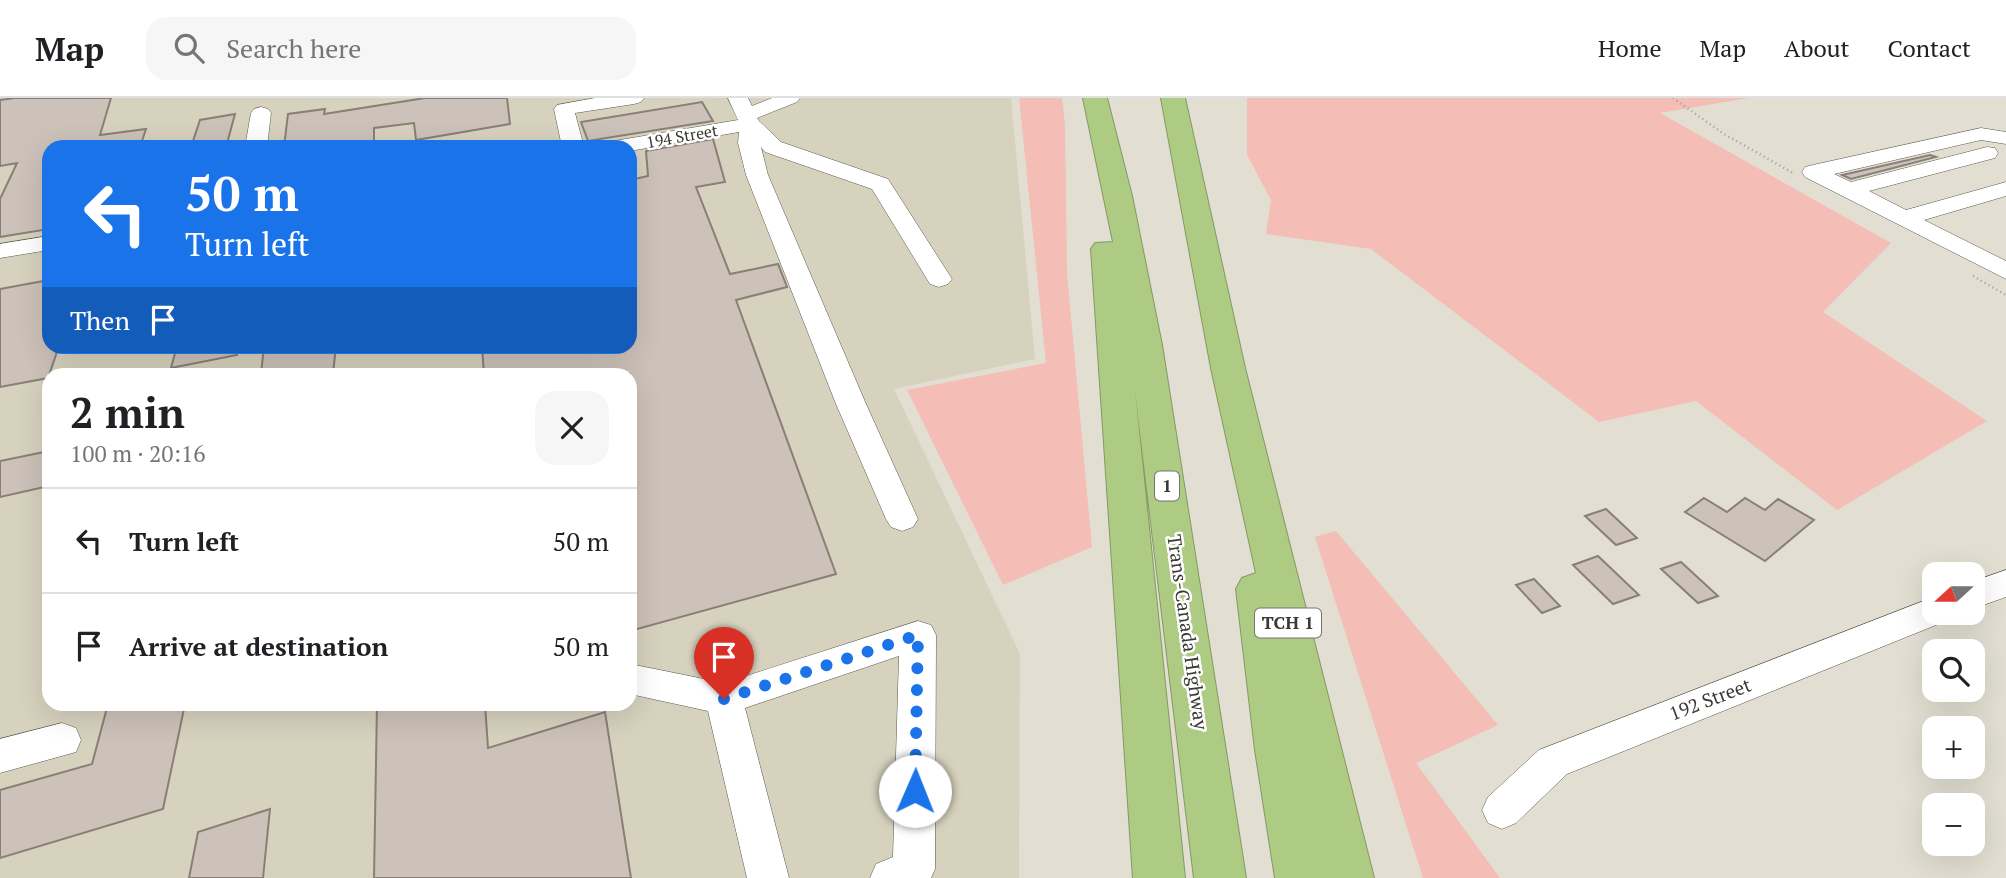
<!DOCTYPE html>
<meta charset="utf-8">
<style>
:root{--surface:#fff;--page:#f6f6f6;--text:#202124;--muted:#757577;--line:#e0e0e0}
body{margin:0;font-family:"PT Serif",serif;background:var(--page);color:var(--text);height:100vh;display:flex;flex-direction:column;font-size:26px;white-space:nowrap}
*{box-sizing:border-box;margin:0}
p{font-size:23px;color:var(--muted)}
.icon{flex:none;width:38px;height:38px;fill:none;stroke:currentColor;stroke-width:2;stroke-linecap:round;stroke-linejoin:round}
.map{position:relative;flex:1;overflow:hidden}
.panel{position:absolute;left:42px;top:270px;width:595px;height:343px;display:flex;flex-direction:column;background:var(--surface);border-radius:21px;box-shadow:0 7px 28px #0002}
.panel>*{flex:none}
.banner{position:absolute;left:42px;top:42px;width:595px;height:214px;border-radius:21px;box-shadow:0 7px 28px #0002;background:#1a73e8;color:#fff;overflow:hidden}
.needle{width:46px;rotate:249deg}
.buttons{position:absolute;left:1922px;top:464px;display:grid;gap:14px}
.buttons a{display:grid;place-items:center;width:63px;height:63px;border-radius:14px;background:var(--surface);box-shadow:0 7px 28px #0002;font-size:35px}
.pin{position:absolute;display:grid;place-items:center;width:60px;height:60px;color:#fff;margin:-72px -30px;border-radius:50% 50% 50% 0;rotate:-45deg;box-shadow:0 0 7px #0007}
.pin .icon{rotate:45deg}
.me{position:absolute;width:77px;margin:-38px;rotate:1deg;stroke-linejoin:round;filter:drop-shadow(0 0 5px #0008)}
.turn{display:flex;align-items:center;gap:24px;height:147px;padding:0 28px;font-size:32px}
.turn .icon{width:91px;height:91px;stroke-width:2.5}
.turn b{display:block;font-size:49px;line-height:60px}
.then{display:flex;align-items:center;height:66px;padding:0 28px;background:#0003;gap:14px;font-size:26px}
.round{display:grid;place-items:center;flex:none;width:74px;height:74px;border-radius:21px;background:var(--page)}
.headline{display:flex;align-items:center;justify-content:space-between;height:119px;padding:0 28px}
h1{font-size:42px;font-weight:700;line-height:52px}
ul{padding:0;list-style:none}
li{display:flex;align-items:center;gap:21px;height:105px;padding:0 28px;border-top:2px solid var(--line)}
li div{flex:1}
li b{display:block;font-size:26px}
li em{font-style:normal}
header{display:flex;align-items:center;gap:42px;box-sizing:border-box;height:98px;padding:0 35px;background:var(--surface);border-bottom:2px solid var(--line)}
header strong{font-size:33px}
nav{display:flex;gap:38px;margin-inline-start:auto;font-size:24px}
.search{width:490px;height:63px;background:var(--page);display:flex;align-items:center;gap:18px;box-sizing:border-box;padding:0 24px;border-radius:21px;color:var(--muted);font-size:26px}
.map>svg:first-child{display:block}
.built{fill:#d7d2be;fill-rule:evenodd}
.green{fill:#f4bdb6}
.building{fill:#cdc2b9;stroke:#897f77;stroke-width:2}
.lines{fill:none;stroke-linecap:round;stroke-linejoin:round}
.minor-casing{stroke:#5a574c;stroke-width:1}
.highway-casing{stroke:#859867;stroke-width:2}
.path{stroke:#9f9d93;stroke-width:2.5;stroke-dasharray:1 3.5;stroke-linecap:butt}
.minor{fill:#fff;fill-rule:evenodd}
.highway{fill:#adcb82;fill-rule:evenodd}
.route{stroke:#1a73e8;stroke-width:12;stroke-dasharray:0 21.6}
.labels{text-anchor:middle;stroke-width:5;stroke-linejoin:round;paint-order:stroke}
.far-street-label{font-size:16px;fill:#3a3934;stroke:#fff}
.shield{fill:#fff;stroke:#757471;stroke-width:2}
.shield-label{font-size:18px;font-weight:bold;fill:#3a3934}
.street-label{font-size:19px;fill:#3a3934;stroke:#fff}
</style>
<header>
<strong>Map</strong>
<div class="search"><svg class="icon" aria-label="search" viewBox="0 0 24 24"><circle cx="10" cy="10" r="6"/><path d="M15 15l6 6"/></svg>Search here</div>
<nav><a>Home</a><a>Map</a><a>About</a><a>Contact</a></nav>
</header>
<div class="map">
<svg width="2006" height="780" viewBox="0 0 2006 780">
<rect width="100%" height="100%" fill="#e2dfd2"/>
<path class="built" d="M0,0h1011l24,261 -141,30 126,265 -1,224h-1019zM49,49h581v199h-581zM49,276h581v330h-581z"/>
<g class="green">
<path d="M1019,0h43l3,26 2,148 25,275 -89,38 -96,-195 139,-27z"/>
<path d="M1247,0h502l-89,15 231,130 -68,69 164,109 -150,89 -141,-109 -97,21 -228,-173 -105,-15 5,-34 -24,-45z"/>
<path d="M1336,433l162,194 -82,38 84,115h-77l-108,-341z"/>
</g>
<g class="building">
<path d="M15,0h96l-11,37 46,-6 -6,18h-91v82l-49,8v-38l17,-36 -17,3v-66z"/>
<path d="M425,0h82l3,26 -94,16 -2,-17 -40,5v19h-90l4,-33 37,-5 -1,5z"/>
<path d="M702,4l11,19 -125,20 -7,-19z"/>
<path d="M235,16l-9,33h-35l9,-27z"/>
<path d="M713,41l12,43 -29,5 34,87 48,-10 9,23 -51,13 100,274 -206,57v-257h-146l-2,-28h148v-166l18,-4 -2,-25z"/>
<path d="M1930,57l6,2 -85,22 -9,-4z"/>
<path d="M49,182v66h10l-11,32 -48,9v-98z"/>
<path d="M177,248h60v9l-66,13z"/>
<path d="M264,248h72l-3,28h-72z"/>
<path d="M49,353v35l-49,11v-36z"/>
<path d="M1704,400l23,14 18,-14 20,12 13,-11 36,21 -49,41 -80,-49z"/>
<path d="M1606,411l31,29 -21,7 -31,-29z"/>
<path d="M1598,458l41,39 -26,9 -40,-39z"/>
<path d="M1681,464l37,34 -20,7 -37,-34z"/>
<path d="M1534,481l26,27 -18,7 -26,-28z"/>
<path d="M108,606h77l-22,105 -163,49v-68l92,-26z"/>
<path d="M377,606h108l3,44 117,-36 26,166h-257z"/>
<path d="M270,711l-7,69h-74l9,-46z"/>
</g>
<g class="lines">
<defs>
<g id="minor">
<path d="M595,0h49l-3,4 -7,2 -59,9 9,34h-22l-8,-38 3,-4z"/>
<path d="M728,0h20l4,8 20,-8h28l-3,4 -40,16 2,3 22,21 107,37 64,100 -4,5 -9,3 -9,-3 -58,-95 -107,-37 -4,-5 7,28 98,229 52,115 -5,8 -11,4 -11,-4 -5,-8 -50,-115 -90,-229 -8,-32 1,-11 -109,19v-4h-27l3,-5 8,-1 124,-21z"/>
<path d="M261,9l7,2 3,4 -4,34h-22l6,-34 3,-4z"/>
<path d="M1981,30l25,4v12l-25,-4 -147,34 17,8 136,-35 8,1 3,5 -3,5 -126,33 37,19 100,-28v14l-82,24 82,41v18l-201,-102 -3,-5 3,-5 8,-2z"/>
<path d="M49,138v14l-49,8v-14z"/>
<path d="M2006,472v27l-34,12v-27z"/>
<path d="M1934,499v15h17l-5,9 -379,153 -51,49 -14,6 -14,-6 -6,-13 6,-13 51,-47z"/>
<path d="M918,523l13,4 5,10 -1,234 -4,9h-61l6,-14 17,-7 6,-201 -154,52 44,170h-42l-39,-167 -78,-17v-30l94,19z"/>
<path d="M62,625l14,5 5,12 -5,12 -76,21v-34z"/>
</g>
<g id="highway">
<path d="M1083,0h24l25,98 30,149 84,533h-52l-59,-487 50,487h-52l-42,-629 4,-6 18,-1z"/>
<path d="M1161,0h24l60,270 129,510h-99l-20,-128 -19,-161 6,-11 14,-5 -45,-205z"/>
</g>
</defs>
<use href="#minor" class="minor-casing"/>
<use href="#highway" class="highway-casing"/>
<g class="path">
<path d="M1673,0l51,36 69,39"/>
<path d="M1973,178l33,19"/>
</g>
<use href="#minor" class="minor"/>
<use href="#highway" class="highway"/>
</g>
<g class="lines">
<path class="route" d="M724,601l194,-64 -3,156"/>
</g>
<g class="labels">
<g class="far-street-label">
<text transform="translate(682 38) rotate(-10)" y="6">194 Street</text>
</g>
<g class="shield">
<rect x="1155" y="373.5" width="24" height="29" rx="5"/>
<rect x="1255" y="510.5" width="66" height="29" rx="5"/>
</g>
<g class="shield-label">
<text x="1167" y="394">1</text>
<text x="1288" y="531">TCH 1</text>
</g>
<g class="street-label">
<text transform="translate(1188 534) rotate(82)" y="7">Trans-Canada Highway</text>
<text transform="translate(1710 601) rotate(-21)" y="7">192 Street</text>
</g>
</g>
</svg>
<div class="buttons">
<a><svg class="needle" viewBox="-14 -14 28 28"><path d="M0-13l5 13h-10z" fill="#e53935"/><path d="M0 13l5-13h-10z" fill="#757577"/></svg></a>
<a><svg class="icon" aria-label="search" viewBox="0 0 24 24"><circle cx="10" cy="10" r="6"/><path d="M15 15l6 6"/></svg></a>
<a>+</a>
<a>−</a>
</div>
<div class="pin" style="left:724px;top:601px;background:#d93025"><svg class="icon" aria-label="arrive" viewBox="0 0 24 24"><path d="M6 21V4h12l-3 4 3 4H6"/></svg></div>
<svg class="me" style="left:915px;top:693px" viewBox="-20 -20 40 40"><circle r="19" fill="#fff"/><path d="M0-13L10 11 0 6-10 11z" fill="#1a73e8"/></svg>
<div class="banner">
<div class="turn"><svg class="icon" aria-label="left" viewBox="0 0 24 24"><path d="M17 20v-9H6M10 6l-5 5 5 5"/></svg><div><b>50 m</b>Turn left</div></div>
<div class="then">Then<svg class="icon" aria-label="arrive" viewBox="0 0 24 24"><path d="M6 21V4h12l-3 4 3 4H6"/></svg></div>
</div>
<section class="panel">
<div class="headline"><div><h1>2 min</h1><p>100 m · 20:16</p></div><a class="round"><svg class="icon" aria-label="close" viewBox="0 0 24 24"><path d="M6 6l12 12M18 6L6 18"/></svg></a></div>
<ul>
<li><svg class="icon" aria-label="left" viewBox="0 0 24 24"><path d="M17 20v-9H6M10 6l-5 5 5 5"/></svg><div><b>Turn left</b></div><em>50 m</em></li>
<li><svg class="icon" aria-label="arrive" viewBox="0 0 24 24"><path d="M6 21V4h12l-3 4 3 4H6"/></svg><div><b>Arrive at destination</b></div><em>50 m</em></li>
</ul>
</section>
</div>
